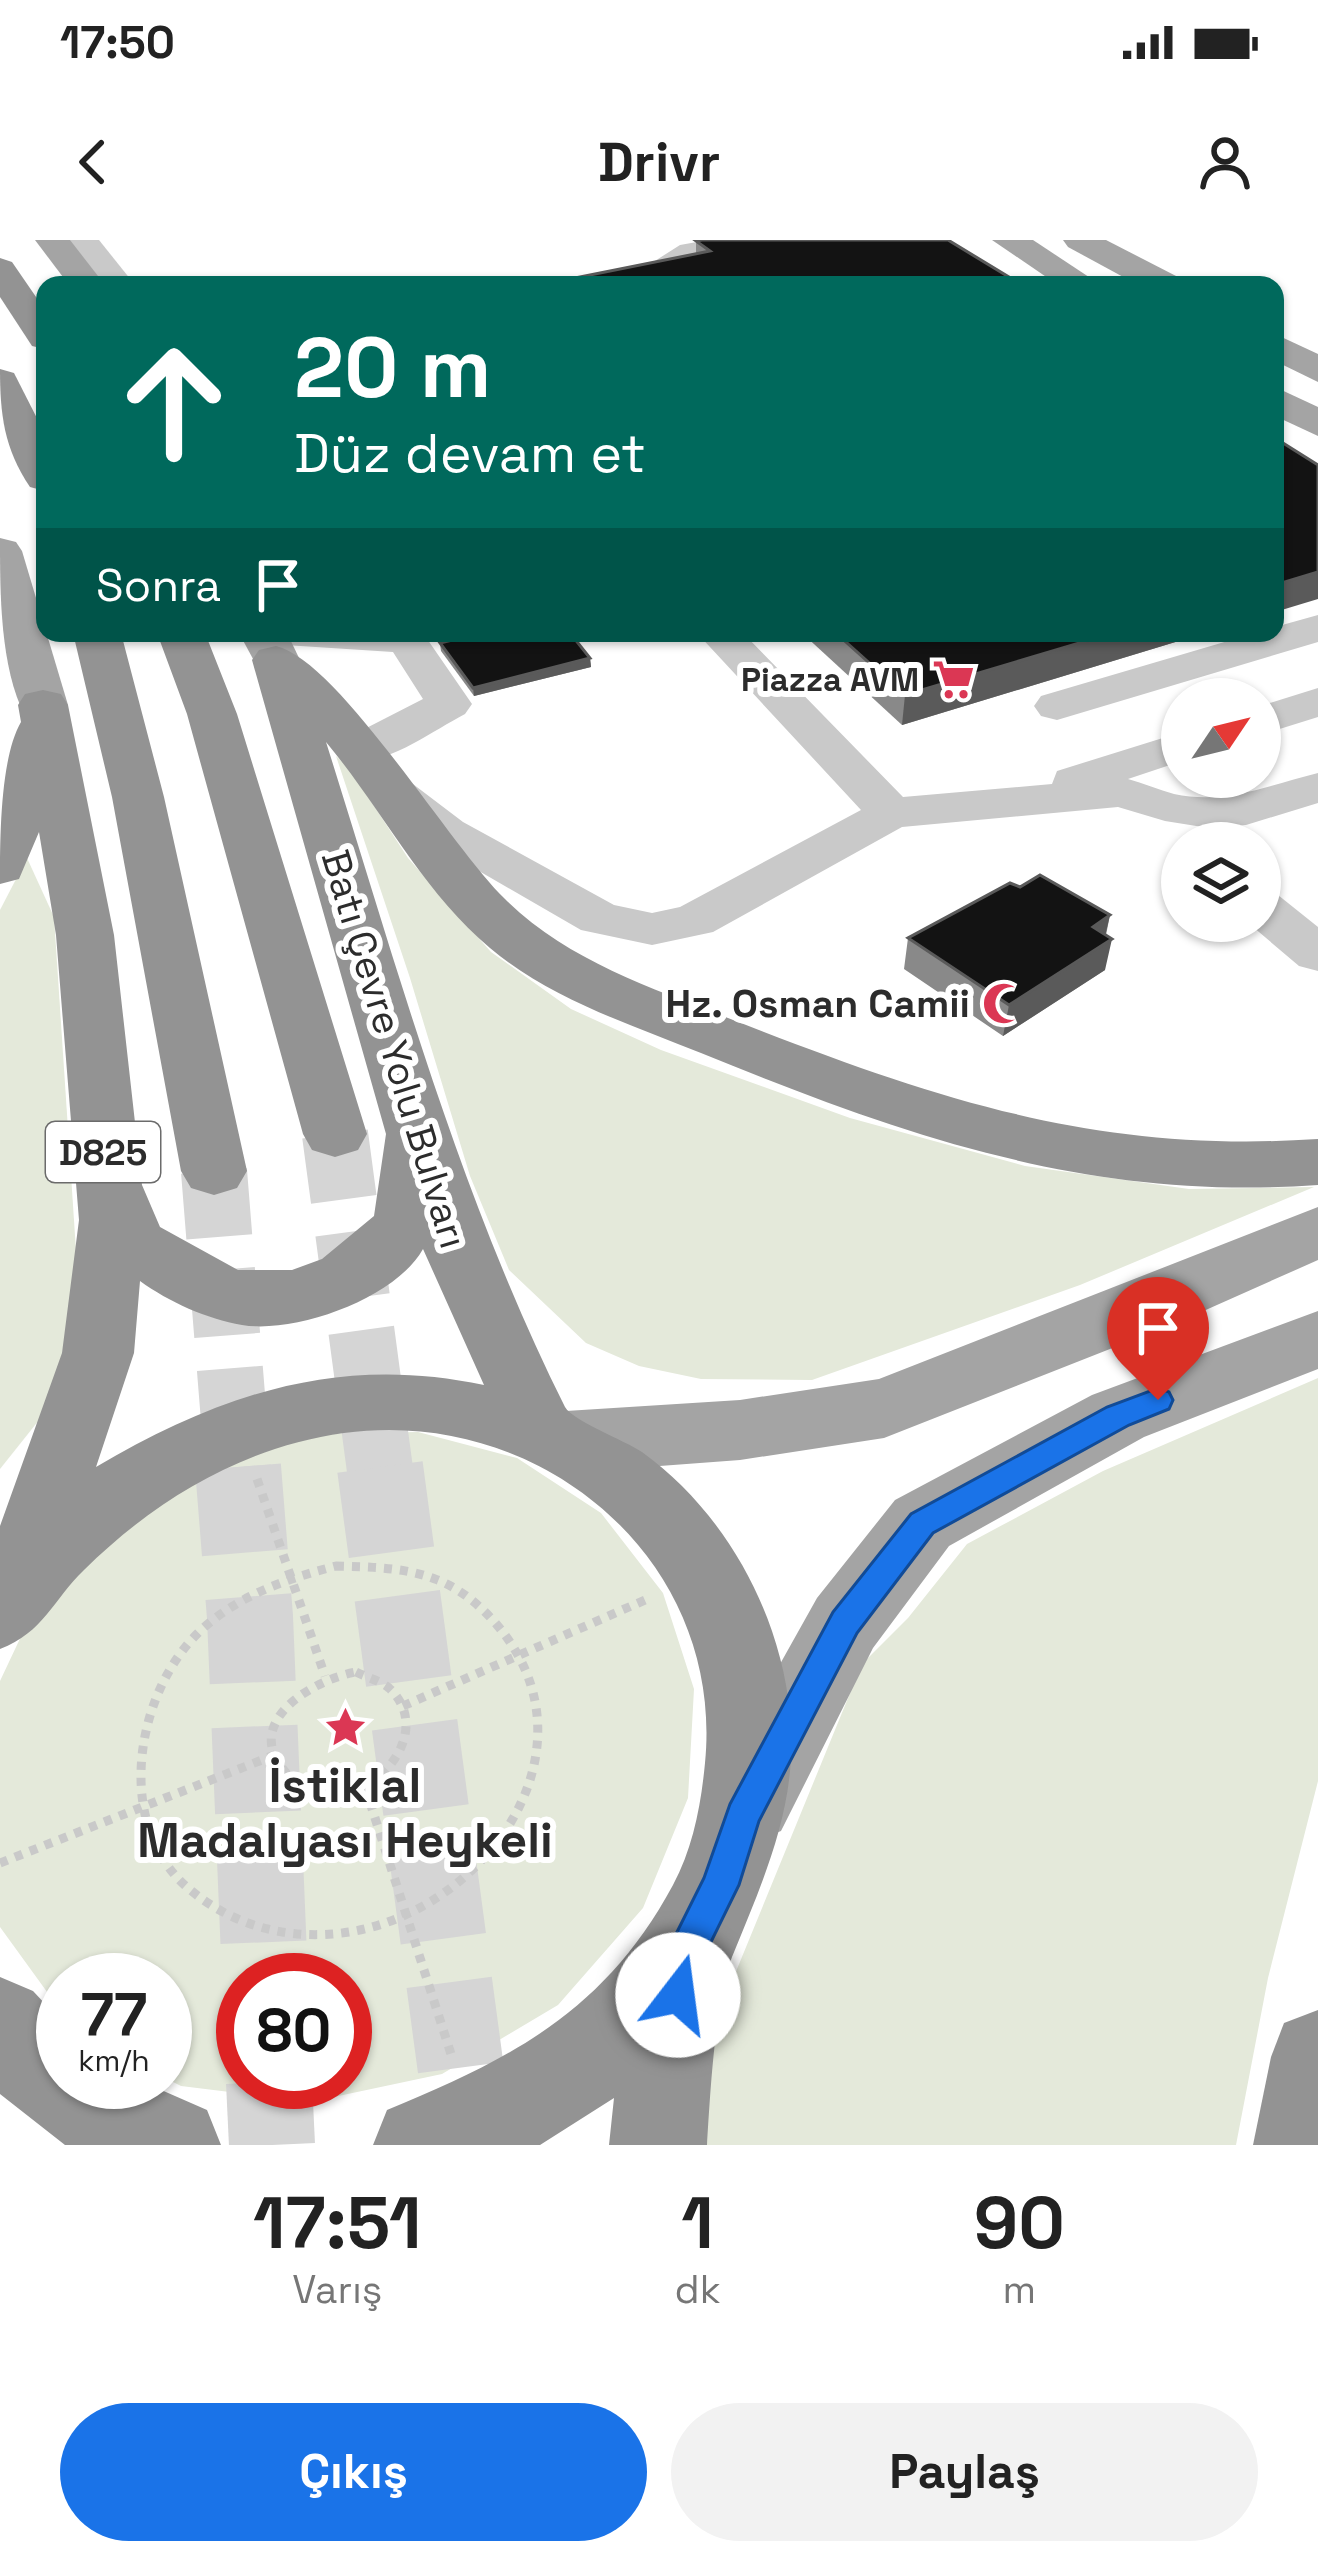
<!DOCTYPE html>
<html lang="tr">
<meta charset="utf-8">
<style>
:root{--surface:#fff;--page:#f2f2f2;--text:#222;--muted:#767676;--accent:#1a73e8}
body{margin:0;font-family:"Space Grotesk",sans-serif;background:var(--page);color:var(--text);height:100vh;display:flex;flex-direction:column;font-size:45px;white-space:nowrap}
*{box-sizing:border-box;margin:0}
p{font-size:39px;color:var(--muted)}
.icon{flex:none;width:66px;height:66px;fill:none;stroke:currentColor;stroke-width:2;stroke-linecap:round;stroke-linejoin:round}
.map{position:relative;height:1905px;overflow:hidden}
.drawer{display:flex;flex-direction:column;background:var(--surface);flex:1}
.drawer>*{flex:none}
.guide{position:absolute;left:36px;top:36px;width:1248px;height:366px;border-radius:24px;box-shadow:0 3px 9px #0004;background:#00695c;color:#fff;overflow:hidden}
.needle{width:78px;rotate:55deg}
.fabs{position:absolute;left:1161px;top:438px;display:grid;gap:24px}
.fabs a{display:grid;place-items:center;width:120px;height:120px;border-radius:50%;background:var(--surface);box-shadow:0 3px 9px #0004;font-size:60px}
.speed{position:absolute;left:36px;top:1713px;display:flex;gap:24px;font-size:60px;font-weight:700;text-align:center}
.speed>*{display:grid;place-content:center;width:156px;height:156px;border-radius:50%;background:var(--surface);box-shadow:0 3px 9px #0004;line-height:1}
.speed small{font-size:30px;font-weight:400}
.speed .limit{border:18px solid #d22;background:#fff;color:#111}
.pin{position:absolute;display:grid;place-items:center;width:102px;height:102px;color:#fff;margin:-123px -51px;border-radius:50% 50% 50% 0;rotate:-45deg;box-shadow:0 0 12px #0007}
.pin .icon{rotate:45deg}
.me{position:absolute;width:132px;margin:-66px;rotate:15deg;stroke-linejoin:round;filter:drop-shadow(0 0 9px #0008)}
.turn{display:flex;align-items:center;gap:42px;height:252px;padding:0 60px;font-size:54px}
.turn .icon{width:156px;height:156px;stroke-width:2.5}
.turn b{display:block;font-size:84px;line-height:102px}
.then{display:flex;align-items:center;height:114px;padding:0 60px;background:#0003;gap:24px;font-size:45px}
.eta{display:flex;justify-content:space-evenly;align-items:center;height:204px;text-align:center}
.eta b{font-size:72px;font-weight:700;line-height:84px}
.primary-button{display:flex;gap:24px;margin-top:auto;padding:24px 60px}
.primary-button a{flex:1;height:138px;border-radius:72px;background:var(--accent);color:#fff;font-size:48px;font-weight:700;line-height:138px;text-align:center}
.primary-button a+a{background:var(--page);color:var(--text)}
.status{display:flex;justify-content:space-between;align-items:center;height:84px;padding:0 60px;background:var(--surface);direction:ltr}
.status svg{height:33px;fill:currentColor}
header{display:flex;justify-content:space-between;align-items:center;height:156px;padding:0 60px;background:var(--surface);font-size:54px;font-weight:700}
.map>svg:first-child{display:block}
.green{fill:#e4e9da;fill-rule:evenodd}
.lines{fill:none;stroke-linecap:round;stroke-linejoin:round}
.highway-tunnel-far1{stroke:#d5d5d5;stroke-width:66;stroke-dasharray:66 33;stroke-linecap:butt}
.highway-tunnel{stroke:#d5d5d5;stroke-width:86;stroke-dasharray:86 44;stroke-linecap:butt}
.path{stroke:#c9c9c9;stroke-width:9;stroke-dasharray:8 8;stroke-linecap:butt}
.minor{fill:#c9c9c9;fill-rule:evenodd}
.major{fill:#a4a4a4;fill-rule:evenodd}
.highway{fill:#939393;fill-rule:evenodd}
.wall{fill:#898989}
.shaded-wall{fill:#5a5a5a}
.building{fill:#131313;stroke:#5a5a5a;stroke-width:3}
.route{fill:#1a73e8;stroke:#114b97;stroke-width:3}
.labels{text-anchor:middle;stroke-width:12;stroke-linejoin:round;paint-order:stroke}
.far-poi-label{font-size:33px;font-weight:bold;fill:#2c2c2c;stroke:#fff;text-anchor:end}
.shield{fill:#fff;stroke:#6b6b6b;stroke-width:3}
.shield-label{font-size:36px;font-weight:bold;fill:#2c2c2c}
.poi-label{font-size:39px;font-weight:bold;fill:#2c2c2c;stroke:#fff;text-anchor:end}
.street-label{font-size:39px;fill:#2c2c2c;stroke:#fff}
.near-poi-label{font-size:48px;font-weight:bold;fill:#2c2c2c;stroke:#fff}
</style>
<div class="status"><b>17:50</b><svg viewBox="0 0 49 12"><path d="M0 12V9h3v3zM5 12V6h3v6zM10 12V3h3v9zM15 12V0h3v12zM26 1h20v11H26zM47 4h2v5h-2z"/></svg></div>
<header><svg class="icon" aria-label="back" viewBox="0 0 24 24"><path d="M15 5l-7 7 7 7"/></svg>Drivr<svg class="icon" aria-label="person" viewBox="0 0 24 24"><circle cx="12" cy="8" r="4"/><path d="M4 21q1-7 8-7t8 7"/></svg></header>
<div class="map">
<svg width="1318" height="1905" viewBox="0 0 1318 1905">
<rect width="100%" height="100%" fill="#fff"/>
<g class="green">
<path d="M336,516l14,13 58,89 83,94 80,57 90,41 189,68 175,48 164,23 125,-2 -234,98 -268,95 -111,-1 -62,-13 -53,-23 -77,-73 -39,-94 -60,-198z"/>
<path d="M27,618l27,59 24,364 -27,124 -51,64v-559z"/>
<path d="M1318,1138v403l-50,197 -32,167h-535l-5,-42 32,-112 134,-327 46,-46 59,-74 136,-73z"/>
<path d="M418,1192l99,26 84,55 62,80 31,96 -6,109 -45,110 -85,97 -116,69 -132,28 -129,-16 -16,-8v-98h-102v34l-63,-87v-246l33,-70 78,-85 95,-59 106,-33zM243,1740h102v102h-102z"/>
</g>
<g class="lines">
<g class="highway-tunnel-far1">
<path d="M335,894l45,336"/>
<path d="M214,931l24,299"/>
</g>
<g class="highway-tunnel">
<path d="M238,1227l12,150 15,363"/>
<path d="M380,1227l91,678"/>
<path d="M269,1842l3,63"/>
</g>
<g class="path">
<path d="M257,1239l68,197"/>
<path d="M336,1326c33,1 68,1 99,13 28,10 53,33 70,56 95,128 -33,289 -173,299 -53,4 -103,-11 -144,-46 -74,-63 -53,-193 10,-255 38,-37 88,-54 138,-67z"/>
<path d="M356,1432c10,5 25,9 33,16 59,54 -50,154 -107,80 -38,-49 34,-89 74,-96z"/>
<path d="M403,1466l242,-106"/>
<path d="M365,1547l86,267"/>
<path d="M0,1623l277,-109"/>
</g>
<g class="minor">
<path d="M67,0h32l36,45h-33z"/>
<path d="M708,0h76l-5,7 -80,13 -36,16 -16,-10 33,-21z"/>
<path d="M1318,375v27l-261,78 -16,-4 -7,-10 7,-10 214,-63h20v-6z"/>
<path d="M281,393h142l49,71 -7,10c-35,18 -83,56 -122,46l-7,-10 7,-10 80,-41 -30,-47 -108,-7z"/>
<path d="M697,393h46l160,164 149,-13 5,-13 125,-39v29l-54,18c15,4 31,11 46,15 52,11 95,-9 144,-21v30l-72,22 -37,3 -44,-7 -47,-14 -216,20 -189,105 -61,13 -71,-15 -152,-88 -65,-54 7,-10 17,-4 17,4 58,44 151,83 38,8 28,-6 181,-97z"/>
<path d="M1318,448v29l-58,18v-29z"/>
<path d="M1260,650l18,5 40,32v44l-19,-5 -53,-45h14z"/>
</g>
<g class="major">
<path d="M35,0h35l35,45h-36z"/>
<path d="M992,0h41l68,45h-43z"/>
<path d="M1063,0h43l72,37 5,8h-45l-70,-38z"/>
<path d="M1275,94l43,20v28l-43,-21z"/>
<path d="M1275,147l43,20v29l-43,-20z"/>
<path d="M0,298l16,4 6,9 46,154 -7,11 -18,4 -18,-4c-25,-49 -25,-122 -25,-178z"/>
<path d="M239,393h48l13,27 -7,10 -17,4 -17,-4z"/>
<path d="M1318,967v53l-137,61 -297,117 -144,22 -174,13 -26,-9 -11,-22 11,-22 26,-9 174,-11 139,-21z"/>
<path d="M1318,1071v58l-174,68 -195,109 -76,102 -92,183 -31,12 -31,-12 -12,-29 12,-29 98,-175 78,-98 197,-105z"/>
</g>
<g class="highway">
<path d="M0,18l12,4 33,48v39l-13,-3 -32,-49z"/>
<path d="M0,129l14,4 31,61v57l-15,-4c-26,-38 -30,-73 -30,-118z"/>
<path d="M73,393h48l43,164 83,374 -10,17 -23,7 -23,-7 -10,-17 -69,-374z"/>
<path d="M157,393h48l32,81 130,420 -9,16 -23,7 -23,-7 -9,-16 -116,-420z"/>
<path d="M276,406c63,15 174,200 229,253 62,61 144,88 223,119 205,80 366,136 590,121v46c-228,16 -408,-47 -617,-132 -72,-29 -150,-54 -211,-105 -68,-57 -108,-139 -164,-206 71,225 133,453 239,665 8,14 59,33 77,45 83,60 138,160 148,261 9,89 -25,163 -58,244 -17,42 -22,140 -25,188h-98l5,-47 -74,47h-167l14,-35c126,-52 218,-99 286,-225 20,-37 28,-80 32,-122 20,-203 -164,-357 -361,-330 -101,14 -188,66 -260,137 -32,31 -40,62 -84,79v-123l62,-173 17,-133 -23,-285 -17,-103 -20,47 -19,5c0,-45 0,-126 21,-162l-3,-17 7,-11 18,-4 18,4 7,11 46,230 28,250 18,42 78,43h54l30,-11 52,-43 12,-82 -134,-474 7,-10zM423,1009l61,136c-145,-31 -264,9 -388,82l38,-114 6,-72c29,21 67,38 102,44 54,9 154,-27 181,-76z"/>
<path d="M0,1737l33,14 30,32v59h80l64,28 14,35h-156l-65,-51z"/>
<path d="M1318,1770v135h-65l18,-88 13,-34z"/>
</g>
</g>
<g class="wall">
<path d="M696,1l326,44 -326,-31z"/>
<path d="M802,393h403l-303,92z"/>
<path d="M440,403l150,15 1,9 -117,29 -33,-45z"/>
<path d="M1110,675l-4,20 -1,35 -102,66 -99,-67 4,-31z"/>
</g>
<g class="shaded-wall">
<path d="M1318,332v27l-43,13v-27z"/>
<path d="M1113,393h92l-303,92 3,-30z"/>
<path d="M590,418l1,9 -117,29 -1,-8z"/>
<path d="M1110,675l-7,30 9,-6 -7,31 -102,66 6,-31 84,-78z"/>
</g>
<g class="building">
<path d="M702,0h246l74,45h-482l170,-34 -14,-10z"/>
<path d="M1275,198l43,27v107l-43,13z"/>
<path d="M481,393h89l20,25 -117,30 -33,-45z"/>
<path d="M836,393h277l-208,62z"/>
<path d="M1040,635l70,40 -17,12 19,12 -103,66 -101,-67 102,-55 10,4z"/>
</g>
<path class="route" d="M1158,1148l11,4 4,8 -4,9 -40,16 -196,108 -76,100 -98,188 -20,64 -35,71 -12,53 -14,5 -13,-5 -6,-14 8,-43 37,-74 26,-74 103,-192 78,-98 196,-107z"/>
<defs>
<symbol id="supermarket-bare" viewBox="-9 -9 18 18"><path d="M-6-5.5h2.5l.6 2H6L4.5 2H-2.5L-4.4-4H-6ZM-1.5 3.2a1.3 1.3 0 1 0 .1 0ZM3 3.2a1.3 1.3 0 1 0 .1 0Z" fill="#db3754" stroke="#fff" stroke-width="2.5" paint-order="stroke"/></symbol>
<symbol id="mosque-bare" viewBox="-9 -9 18 18"><path d="M3.5-4.9A6 6 0 1 0 3.5 4.9A5 5 0 1 1 3.5-4.9Z" fill="#db3754" stroke="#fff" stroke-width="2.5" paint-order="stroke"/></symbol>
<symbol id="sight-bare" viewBox="-9 -9 18 18"><path d="M0-6L1.8-2.2L6-1.7L2.9 1.2L3.7 5.4L0 3.3L-3.7 5.4L-2.9 1.2L-6-1.7L-1.8-2.2Z" fill="#db3754" stroke="#fff" stroke-width="2.5" paint-order="stroke"/></symbol>
</defs>
<g fill-rule="evenodd">
<use href="#supermarket-bare" x="924" y="410" width="59" height="59"/>
<use href="#mosque-bare" x="974" y="734" width="59" height="59"/>
<use href="#sight-bare" x="316" y="1458" width="59" height="59"/>
</g>
<g class="labels">
<g class="far-poi-label">
<text x="919" y="451">Piazza AVM</text>
</g>
<rect class="shield" x="46" y="882" width="114" height="60" rx="9"/>
<g class="shield-label">
<text x="103" y="925">D825</text>
</g>
<g class="poi-label">
<text x="970" y="777">Hz. Osman Camii</text>
</g>
<g class="street-label">
<text transform="translate(395 809) rotate(73)" y="14">Batı Çevre Yolu Bulvarı</text>
</g>
<g class="near-poi-label">
<text x="345" y="1562">İstiklal<tspan x="345" dy="55">Madalyası Heykeli</tspan></text>
</g>
</g>
</svg>
<div class="fabs">
<a><svg class="needle" viewBox="-14 -14 28 28"><path d="M0-13l5 13h-10z" fill="#e53935"/><path d="M0 13l5-13h-10z" fill="#767676"/></svg></a>
<a><svg class="icon" aria-label="layers" viewBox="0 0 24 24"><path d="M12 4l9 5-9 5-9-5zM3 14l9 5 9-5"/></svg></a>
</div>
<div class="speed"><div>77<small>km/h</small></div><div class="limit">80</div></div>
<div class="pin" style="left:1158px;top:1160px;background:#d93025"><svg class="icon" aria-label="arrive" viewBox="0 0 24 24"><path d="M6 21V4h12l-3 4 3 4H6"/></svg></div>
<svg class="me" style="left:678px;top:1755px" viewBox="-20 -20 40 40"><circle r="19" fill="#fff"/><path d="M0-13L10 11 0 6-10 11z" fill="#1a73e8"/></svg>
<div class="guide">
<div class="turn"><svg class="icon" aria-label="ahead" viewBox="0 0 24 24"><path d="M12 20V5M6 11l6-6 6 6"/></svg><div><b>20 m</b>Düz devam et</div></div>
<div class="then">Sonra<svg class="icon" aria-label="arrive" viewBox="0 0 24 24"><path d="M6 21V4h12l-3 4 3 4H6"/></svg></div>
</div>
</div>
<section class="drawer">
<div class="eta">
<div><b>17:51</b><p>Varış</p></div>
<div><b>1</b><p>dk</p></div>
<div><b>90</b><p>m</p></div>
</div>
<div class="primary-button"><a>Çıkış</a><a>Paylaş</a></div>
</section>
